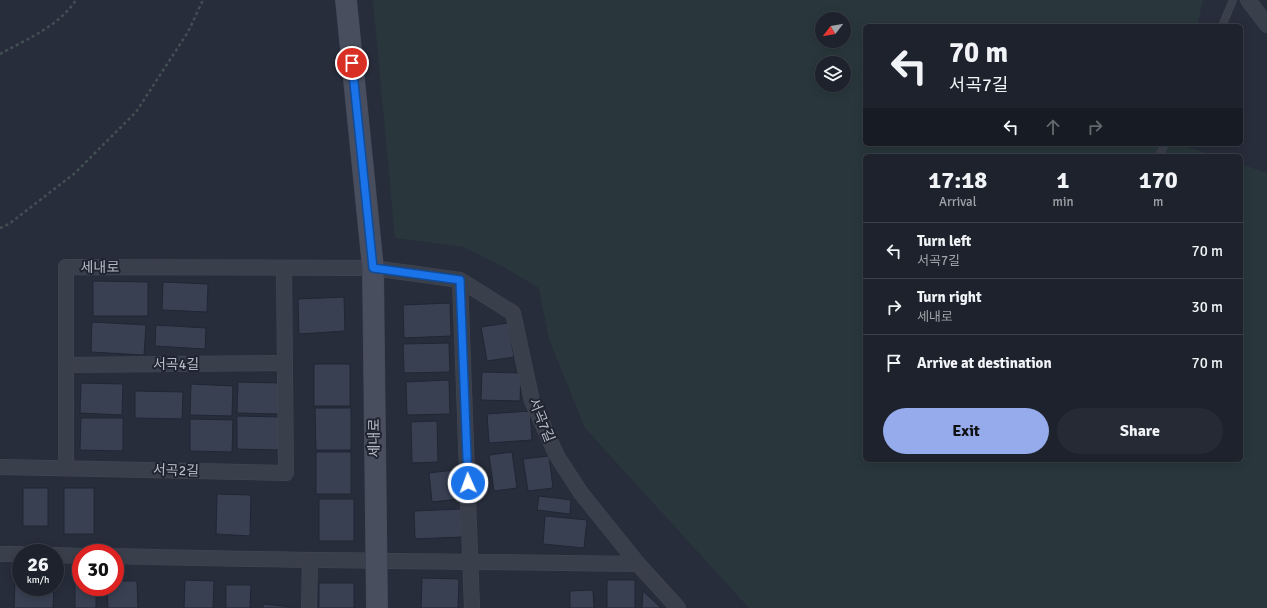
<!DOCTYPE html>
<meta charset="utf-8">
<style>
:root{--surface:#1d222c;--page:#252a34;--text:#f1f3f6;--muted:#a0a4a9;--line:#3b3f48;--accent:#96abec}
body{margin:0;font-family:Signika,"Noto Sans KR",sans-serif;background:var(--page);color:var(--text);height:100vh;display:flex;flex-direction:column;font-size:15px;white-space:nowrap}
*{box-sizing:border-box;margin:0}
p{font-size:13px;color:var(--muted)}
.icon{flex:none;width:22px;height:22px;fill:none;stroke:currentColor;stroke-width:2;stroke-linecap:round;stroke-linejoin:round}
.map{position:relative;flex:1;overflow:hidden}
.side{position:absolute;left:863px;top:154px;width:380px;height:308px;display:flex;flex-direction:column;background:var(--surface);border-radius:6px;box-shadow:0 2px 10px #0003,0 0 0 1px var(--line)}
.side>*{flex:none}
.banner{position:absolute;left:863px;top:24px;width:380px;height:122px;border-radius:6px;box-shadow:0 2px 10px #0003,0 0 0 1px var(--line);background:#1d222c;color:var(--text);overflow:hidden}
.needle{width:26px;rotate:239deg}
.buttons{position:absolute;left:815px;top:12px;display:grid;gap:8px}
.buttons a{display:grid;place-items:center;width:36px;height:36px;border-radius:50%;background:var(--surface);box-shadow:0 2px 10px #0003,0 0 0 1px var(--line);font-size:20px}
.speed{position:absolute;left:12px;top:544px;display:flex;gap:8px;font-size:20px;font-weight:700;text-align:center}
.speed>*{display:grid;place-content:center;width:52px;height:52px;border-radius:50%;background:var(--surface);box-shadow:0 2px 10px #0003,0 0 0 1px var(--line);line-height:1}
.speed small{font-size:10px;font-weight:400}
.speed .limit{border:6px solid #d22;background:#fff;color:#111}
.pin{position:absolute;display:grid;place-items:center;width:34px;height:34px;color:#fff;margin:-17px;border:2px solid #fff;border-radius:50%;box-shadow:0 1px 4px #0007}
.me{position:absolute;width:44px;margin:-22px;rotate:358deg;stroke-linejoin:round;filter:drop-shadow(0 0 3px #0008)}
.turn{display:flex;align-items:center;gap:14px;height:84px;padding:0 20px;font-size:18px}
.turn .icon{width:52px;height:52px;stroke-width:2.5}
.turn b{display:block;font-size:28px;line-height:34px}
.lanes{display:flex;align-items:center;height:38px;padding:0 20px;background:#0003;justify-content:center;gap:20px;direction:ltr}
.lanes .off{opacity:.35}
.eta{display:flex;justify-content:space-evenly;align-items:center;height:68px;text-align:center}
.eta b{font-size:24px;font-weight:800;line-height:28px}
.primary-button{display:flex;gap:8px;margin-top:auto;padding:8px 20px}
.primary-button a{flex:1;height:46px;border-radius:24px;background:var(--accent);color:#111;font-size:16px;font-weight:800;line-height:46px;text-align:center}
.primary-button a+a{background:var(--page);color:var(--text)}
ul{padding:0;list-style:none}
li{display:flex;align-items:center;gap:12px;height:56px;padding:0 20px;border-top:1px solid var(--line)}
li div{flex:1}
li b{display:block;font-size:15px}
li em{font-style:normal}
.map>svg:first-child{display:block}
.green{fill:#29373c;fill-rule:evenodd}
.building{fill:#394052;stroke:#212633}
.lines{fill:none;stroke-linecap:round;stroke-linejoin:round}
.lane-casing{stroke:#434855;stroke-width:8}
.street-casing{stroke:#434855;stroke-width:16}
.secondary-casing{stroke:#434855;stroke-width:22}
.path{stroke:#425054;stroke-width:2.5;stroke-dasharray:3 3;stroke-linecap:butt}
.lane{stroke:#3a3f4c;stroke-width:7}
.street{stroke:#3a3f4c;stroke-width:15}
.secondary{stroke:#494e5e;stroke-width:21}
.route-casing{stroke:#114b97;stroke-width:10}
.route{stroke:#1a73e8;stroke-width:7}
.labels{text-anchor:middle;stroke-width:4;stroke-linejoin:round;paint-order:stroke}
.street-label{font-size:14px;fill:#b6bac7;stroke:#1f2431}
</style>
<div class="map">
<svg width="1267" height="608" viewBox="0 0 1267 608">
<rect width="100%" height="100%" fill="#272d3b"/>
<path class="green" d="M373,0h830l-6,26h-332v118h313l37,12h-350v304h376v-296l26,9v435h-518l-164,-180 -36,-89 -10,-51 -37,-22 -38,-19 -69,-9zM822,19h22v22h-22zM822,63h22v22h-22z"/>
<g class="building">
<path d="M93,281l55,1v34h-55z"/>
<path d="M163,282l45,2 -1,28 -45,-2z"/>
<path d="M344,297l1,34 -46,3 -1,-35z"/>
<path d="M450,303l1,33 -47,2 -1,-33z"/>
<path d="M92,322l54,3 -2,30 -53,-3z"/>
<path d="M508,323l6,34 -27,4 -6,-34z"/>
<path d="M156,325l50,3 -1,21 -50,-3z"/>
<path d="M449,343l1,29 -46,1 -1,-29z"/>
<rect x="314" y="364" width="36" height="42"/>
<path d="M482,372l39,1 -1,28 -39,-1z"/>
<path d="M449,380l1,34 -43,1 -1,-33z"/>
<path d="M238,382l42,1 -1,31 -42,-1z"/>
<path d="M81,383l42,1 -1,31 -42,-2z"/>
<path d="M191,384l42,2 -1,30 -42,-1z"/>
<path d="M135,391l48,1 -1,27 -47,-1z"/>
<path d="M315,408h36v42h-35z"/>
<path d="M530,411l2,29 -43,3 -2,-29z"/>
<path d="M237,416l43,1 -1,33 -42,-1z"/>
<path d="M81,418h42v33l-43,-1z"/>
<path d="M190,419l43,1 -1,32 -42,-1z"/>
<path d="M437,421l1,41 -26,1 -1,-41z"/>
<rect x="316" y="452" width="35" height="42"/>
<path d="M512,452l5,36 -23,3 -5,-36z"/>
<path d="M549,456l4,32 -25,3 -5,-32z"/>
<path d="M454,470l4,29 -26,3 -3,-29z"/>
<rect x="23" y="488" width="25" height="38"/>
<rect x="64" y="488" width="30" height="46"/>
<path d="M217,494l34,1 -1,41 -34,-2z"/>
<path d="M539,496l32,4 -1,14 -33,-4z"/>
<rect x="319" y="499" width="35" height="42"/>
<path d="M461,509l1,28 -47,2 -1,-28z"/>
<path d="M545,516l42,4 -3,28 -41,-4z"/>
<path d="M422,578l37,1 -1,29h-37z"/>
<path d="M15,580h6v7h33l-1,21h-39z"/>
<path d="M185,580l29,1 -1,27h-29z"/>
<rect x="607" y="580" width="28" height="28"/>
<path d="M75,581h6v6h15v21h-21z"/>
<path d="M115,581h22l1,27h-30l-1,-21h8z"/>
<rect x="319" y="583" width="35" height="25"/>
<path d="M226,585h25l-1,23h-24z"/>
<path d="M593,590l1,18h-24v-17z"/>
<path d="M643,591l18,17h-19z"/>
<path d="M263,604l29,3v1h-29z"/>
</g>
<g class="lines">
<defs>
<g id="lane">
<path d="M1222,26l11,-26"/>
<path d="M1159,156l6,-12"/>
</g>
<g id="street">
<path d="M1248,0l19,25"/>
<path d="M460,280l12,328"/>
<path d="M66,365l219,-2"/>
<path d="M0,467l286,6 -2,-205"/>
<path d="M66,467v-200l307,1 87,12 53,33 19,88 25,55 24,37 57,71 40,44"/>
<path d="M0,554h21"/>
<path d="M55,555l26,1"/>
<path d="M115,556c174,5 349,5 523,8"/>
<path d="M309,608l1,-47"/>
</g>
<path id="secondary" d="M346,0l27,268 4,340"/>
</defs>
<use href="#lane" class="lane-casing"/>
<use href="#street" class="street-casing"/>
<use href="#secondary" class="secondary-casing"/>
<g class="path">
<path d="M0,54c27,-15 59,-28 76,-54"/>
<path d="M0,228l9,-4 66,-51 61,-61 52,-80 15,-32"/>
</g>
<use href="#lane" class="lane"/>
<use href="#street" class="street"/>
<use href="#secondary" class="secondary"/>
</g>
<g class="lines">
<defs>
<path id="route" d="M352,63l21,205 87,12 8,203"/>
</defs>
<use href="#route" class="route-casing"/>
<use href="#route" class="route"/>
</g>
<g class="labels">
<g class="street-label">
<text x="100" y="272">세내로</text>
<text x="176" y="369">서곡4길</text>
<text transform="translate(542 420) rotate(68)" y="5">서곡7길</text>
<text transform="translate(374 438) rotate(-90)" y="5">세내로</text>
<text transform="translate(176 470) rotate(2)" y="5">서곡2길</text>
</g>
</g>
</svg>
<div class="buttons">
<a><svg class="needle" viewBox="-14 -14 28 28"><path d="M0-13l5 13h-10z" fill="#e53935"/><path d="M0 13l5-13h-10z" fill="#a0a4a9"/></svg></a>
<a><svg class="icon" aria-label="layers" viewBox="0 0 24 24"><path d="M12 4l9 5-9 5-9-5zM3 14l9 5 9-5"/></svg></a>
</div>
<div class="speed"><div>26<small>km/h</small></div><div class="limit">30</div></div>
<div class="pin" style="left:352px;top:63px;background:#d93025"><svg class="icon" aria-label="arrive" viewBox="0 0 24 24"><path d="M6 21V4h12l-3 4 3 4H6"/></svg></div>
<svg class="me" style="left:468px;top:483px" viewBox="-20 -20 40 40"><circle r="17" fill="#1a73e8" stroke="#fff" stroke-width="3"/><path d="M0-11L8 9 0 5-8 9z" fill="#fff"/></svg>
<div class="banner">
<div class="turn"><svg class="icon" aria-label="left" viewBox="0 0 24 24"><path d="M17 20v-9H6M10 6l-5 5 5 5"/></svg><div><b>70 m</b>서곡7길</div></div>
<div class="lanes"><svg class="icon" aria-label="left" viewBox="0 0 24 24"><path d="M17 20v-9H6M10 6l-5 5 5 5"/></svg><svg class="icon off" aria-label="ahead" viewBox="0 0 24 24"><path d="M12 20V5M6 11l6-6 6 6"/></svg><svg class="icon off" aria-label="right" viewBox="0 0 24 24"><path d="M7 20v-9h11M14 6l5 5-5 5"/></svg></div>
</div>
<section class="side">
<div class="eta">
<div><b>17:18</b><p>Arrival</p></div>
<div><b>1</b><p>min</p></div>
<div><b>170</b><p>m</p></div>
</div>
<ul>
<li><svg class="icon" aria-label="left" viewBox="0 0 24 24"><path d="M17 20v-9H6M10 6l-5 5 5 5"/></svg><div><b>Turn left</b><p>서곡7길</p></div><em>70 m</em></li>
<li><svg class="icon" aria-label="right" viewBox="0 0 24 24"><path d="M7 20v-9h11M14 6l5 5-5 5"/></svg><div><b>Turn right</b><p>세내로</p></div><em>30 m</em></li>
<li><svg class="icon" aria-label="arrive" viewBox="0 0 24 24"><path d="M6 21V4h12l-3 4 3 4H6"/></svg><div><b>Arrive at destination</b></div><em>70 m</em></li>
</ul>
<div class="primary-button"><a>Exit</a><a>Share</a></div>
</section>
</div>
